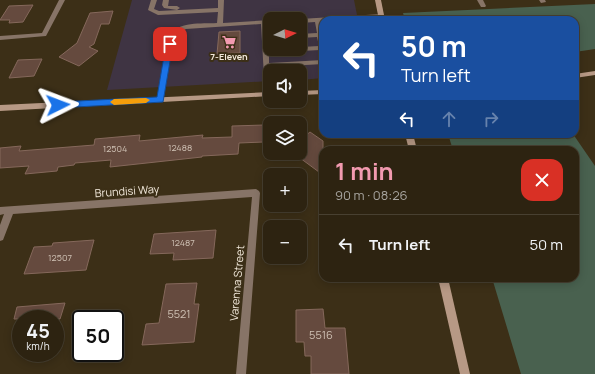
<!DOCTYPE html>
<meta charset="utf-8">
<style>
:root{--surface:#2d2311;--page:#392f1f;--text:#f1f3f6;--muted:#a7a49f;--line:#484031;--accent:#f29ab0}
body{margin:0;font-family:Manrope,sans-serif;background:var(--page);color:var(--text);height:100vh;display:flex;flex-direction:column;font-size:15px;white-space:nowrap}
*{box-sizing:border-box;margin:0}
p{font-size:13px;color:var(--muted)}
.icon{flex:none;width:22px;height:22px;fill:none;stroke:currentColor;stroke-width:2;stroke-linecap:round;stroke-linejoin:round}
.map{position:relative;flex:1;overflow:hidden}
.sheet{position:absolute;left:319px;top:146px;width:260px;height:136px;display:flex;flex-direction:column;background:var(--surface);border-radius:12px;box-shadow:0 2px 10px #0003,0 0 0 1px var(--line)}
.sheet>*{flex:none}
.guide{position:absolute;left:319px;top:16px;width:260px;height:122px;border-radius:12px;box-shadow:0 2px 10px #0003,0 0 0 1px var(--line);background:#1a4fa0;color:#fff;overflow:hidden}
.needle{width:26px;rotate:85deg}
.fabs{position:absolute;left:263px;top:12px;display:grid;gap:8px}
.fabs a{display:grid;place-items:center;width:44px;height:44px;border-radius:8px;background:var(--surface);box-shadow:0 2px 10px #0003,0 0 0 1px var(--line);font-size:20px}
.speed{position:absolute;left:12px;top:310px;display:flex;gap:8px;font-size:20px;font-weight:700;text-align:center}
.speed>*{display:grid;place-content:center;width:52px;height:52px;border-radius:50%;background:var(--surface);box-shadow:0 2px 10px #0003,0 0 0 1px var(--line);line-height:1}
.speed small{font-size:10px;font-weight:400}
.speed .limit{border:2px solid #111;border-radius:6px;background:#fff;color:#111}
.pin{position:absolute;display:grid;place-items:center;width:34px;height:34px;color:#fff;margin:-17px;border-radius:8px;box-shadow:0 2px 6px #0006}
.me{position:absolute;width:44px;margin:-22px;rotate:87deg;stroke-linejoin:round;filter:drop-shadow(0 0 3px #0008)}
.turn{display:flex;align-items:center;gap:14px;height:84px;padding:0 16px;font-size:18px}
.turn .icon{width:52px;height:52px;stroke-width:2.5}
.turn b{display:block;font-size:28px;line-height:34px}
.lanes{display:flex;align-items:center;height:38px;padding:0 16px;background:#0003;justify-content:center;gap:20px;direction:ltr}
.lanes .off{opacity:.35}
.round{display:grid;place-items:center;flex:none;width:42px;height:42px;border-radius:12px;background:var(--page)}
.summary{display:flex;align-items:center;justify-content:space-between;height:68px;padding:0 16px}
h1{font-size:24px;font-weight:700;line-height:30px;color:var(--accent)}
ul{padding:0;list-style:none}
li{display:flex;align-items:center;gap:12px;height:60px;padding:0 16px;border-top:1px solid var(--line)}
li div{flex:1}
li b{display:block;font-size:15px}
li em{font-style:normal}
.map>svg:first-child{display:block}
.commercial{fill:#3f3443;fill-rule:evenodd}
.green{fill:#49614f}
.building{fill:#654a3e;stroke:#85685b}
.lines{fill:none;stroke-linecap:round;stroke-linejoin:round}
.service{fill:#877467;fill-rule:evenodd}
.minor{fill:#877467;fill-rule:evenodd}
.secondary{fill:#b79985;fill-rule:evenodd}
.route{fill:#1a73e8;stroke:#114b97}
.slow{fill:#f59e0b}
.labels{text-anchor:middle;stroke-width:4;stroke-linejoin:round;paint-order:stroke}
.far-poi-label{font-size:9px;font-weight:bold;fill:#f2e9db;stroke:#3c2f17}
.number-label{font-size:9px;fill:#cfc1b4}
.street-label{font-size:11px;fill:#f2e9db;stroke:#3c2f17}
.near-number-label{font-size:11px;fill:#cfc1b4}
</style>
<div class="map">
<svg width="595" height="374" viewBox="0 0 595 374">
<rect width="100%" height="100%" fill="#3c2f17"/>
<path class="commercial" d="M132,0h222l4,20h-35v58l-23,2v-9h-30v10l-163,9zM270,19h30v30h-30z"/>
<g class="green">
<path d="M595,4v45l-20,3v-32h-170l-2,-7z"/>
<path d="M448,134h125l22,32v208h-74l-29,-96h83v-128h-122z"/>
</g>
<g class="building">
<path d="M33,5l-10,17 -14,1 1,-3h-10l9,-14z"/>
<path d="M113,11l-4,13h-8l-7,20 -5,3 9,4 -19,15 -20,-9 18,-14 13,-30z"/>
<path d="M240,31v22l-23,1 2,-22z"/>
<path d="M42,59l-8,17 -25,2 9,-18z"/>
<path d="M264,125v17l-25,1 -1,11 -36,2v1l-92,10 1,-7 -36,3 -1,2 -16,2 -1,4 -32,3 4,-8 -29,2v-20l21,-2 -2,5 75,-6 1,-6 45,-4 -1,6 64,-6 -1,3 30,-1v-11z"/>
<path d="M310,132l13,9v34l-23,-17v-18z"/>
<path d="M216,230l-3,28 -40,2 1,-7 -24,1 4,-20z"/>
<path d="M94,240l-8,30 -62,4 10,-27 18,-1 1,-3z"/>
<path d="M197,283l-3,21h5l-5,38 -52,3 4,-21 13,-1 7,-39z"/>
<path d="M65,303l-5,16h-46l3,-12z"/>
<path d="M323,309l2,19h20l4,46h-38v-18h-6l-1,-14h-8v-32z"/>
</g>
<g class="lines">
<g class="service">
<path d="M151,0h6l-3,9 5,2 59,-3v-8h6l-1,23 47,-3v4h-3l1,25 17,1 -3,2 -13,1v10l54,-3v4l-53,3v29h-2l-3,-2 -4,-70 -75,5 -9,3 -3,4 -11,64 -3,2h-2l-1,-2 11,-64c11,-15 33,-12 49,-13l1,-11 -60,3 -10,-5z"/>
<path d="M163,0h6l-1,6h9l3,2 -3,2 -13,-2 -2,-3z"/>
<path d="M477,0h6l3,6 -1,1h-4z"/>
<path d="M539,0h6l1,2 -5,1z"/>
<path d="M382,14l3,2 -1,1 -61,3v1h-3l3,14v19l-2,-1 -1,-3 -19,1 -3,-2h2l1,-2 18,-1 -2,-9 -17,1v-4l17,-1 -2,-11 -15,1v-4z"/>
</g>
<g class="minor">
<path d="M59,0h6l-19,36 -46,4v-4l42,-3z"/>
<path d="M256,189l3,2 1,2 -14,181h-10l16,-177 -239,17 -10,26 -3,1v-16l4,-11 -4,1v-8z"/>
</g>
<g class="secondary">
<path d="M375,0h6l4,20h-6z"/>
<path d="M595,71v4l-20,3v-4z"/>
<path d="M323,90v4l-23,1v-4z"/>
<path d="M270,92v4l-270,15v-6z"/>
<path d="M405,134h8l4,16h-8z"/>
<path d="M438,278h10l22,96h-10z"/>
</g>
</g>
<path class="route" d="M170,42l3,2 -10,58 -105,6 -4,-3 4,-3 99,-5 9,-53z"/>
<path class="slow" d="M146,98l4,2 -4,3 -32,2 -4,-3 4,-3z"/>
<defs>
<symbol id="supermarket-bare" viewBox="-9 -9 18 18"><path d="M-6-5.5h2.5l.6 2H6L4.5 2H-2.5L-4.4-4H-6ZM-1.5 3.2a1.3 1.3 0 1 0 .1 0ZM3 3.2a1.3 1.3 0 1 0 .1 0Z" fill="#f29ab0" stroke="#3c2f17" stroke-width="2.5" paint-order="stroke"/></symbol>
</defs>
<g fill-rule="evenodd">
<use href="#supermarket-bare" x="219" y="32" width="20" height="20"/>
</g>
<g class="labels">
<g class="far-poi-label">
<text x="229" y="60">7-Eleven</text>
</g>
<g class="number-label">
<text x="180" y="151">12488</text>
<text x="115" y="152">12504</text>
<text x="183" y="246">12487</text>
<text x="60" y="261">12507</text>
</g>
<g class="street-label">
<text transform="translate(127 191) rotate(-4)" y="4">Brundisi Way</text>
<text transform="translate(237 283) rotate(-85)" y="4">Varenna Street</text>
</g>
<g class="near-number-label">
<text x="179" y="318">5521</text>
<text x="321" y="339">5516</text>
</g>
</g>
</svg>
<div class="fabs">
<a><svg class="needle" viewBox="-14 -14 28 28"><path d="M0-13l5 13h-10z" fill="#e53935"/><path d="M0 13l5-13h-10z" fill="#a7a49f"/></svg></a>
<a><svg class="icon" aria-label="sound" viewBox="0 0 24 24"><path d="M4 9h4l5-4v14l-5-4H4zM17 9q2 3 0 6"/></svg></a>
<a><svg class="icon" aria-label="layers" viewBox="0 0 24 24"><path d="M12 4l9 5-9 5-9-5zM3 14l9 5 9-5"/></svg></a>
<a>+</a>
<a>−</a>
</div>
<div class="speed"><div>45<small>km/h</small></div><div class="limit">50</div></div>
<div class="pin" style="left:170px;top:44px;background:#d93025"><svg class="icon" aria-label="arrive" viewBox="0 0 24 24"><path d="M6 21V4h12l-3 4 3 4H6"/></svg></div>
<svg class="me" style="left:58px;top:105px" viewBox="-20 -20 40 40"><path d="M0-17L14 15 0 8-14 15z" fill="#1a73e8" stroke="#fff" stroke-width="4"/></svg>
<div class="guide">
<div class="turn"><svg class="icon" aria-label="left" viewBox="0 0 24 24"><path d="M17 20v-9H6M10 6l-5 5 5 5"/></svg><div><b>50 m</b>Turn left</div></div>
<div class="lanes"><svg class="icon" aria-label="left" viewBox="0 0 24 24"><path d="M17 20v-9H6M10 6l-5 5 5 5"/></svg><svg class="icon off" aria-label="ahead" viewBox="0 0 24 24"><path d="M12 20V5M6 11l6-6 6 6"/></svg><svg class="icon off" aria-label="right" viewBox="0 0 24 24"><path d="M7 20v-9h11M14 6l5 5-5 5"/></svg></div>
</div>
<section class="sheet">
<div class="summary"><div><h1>1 min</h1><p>90 m · 08:26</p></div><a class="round" style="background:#d93025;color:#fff"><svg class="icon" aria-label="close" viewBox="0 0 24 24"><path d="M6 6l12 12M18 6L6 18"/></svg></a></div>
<ul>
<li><svg class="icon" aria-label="left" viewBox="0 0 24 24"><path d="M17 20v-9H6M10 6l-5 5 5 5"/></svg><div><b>Turn left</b></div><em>50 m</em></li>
</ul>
</section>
</div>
